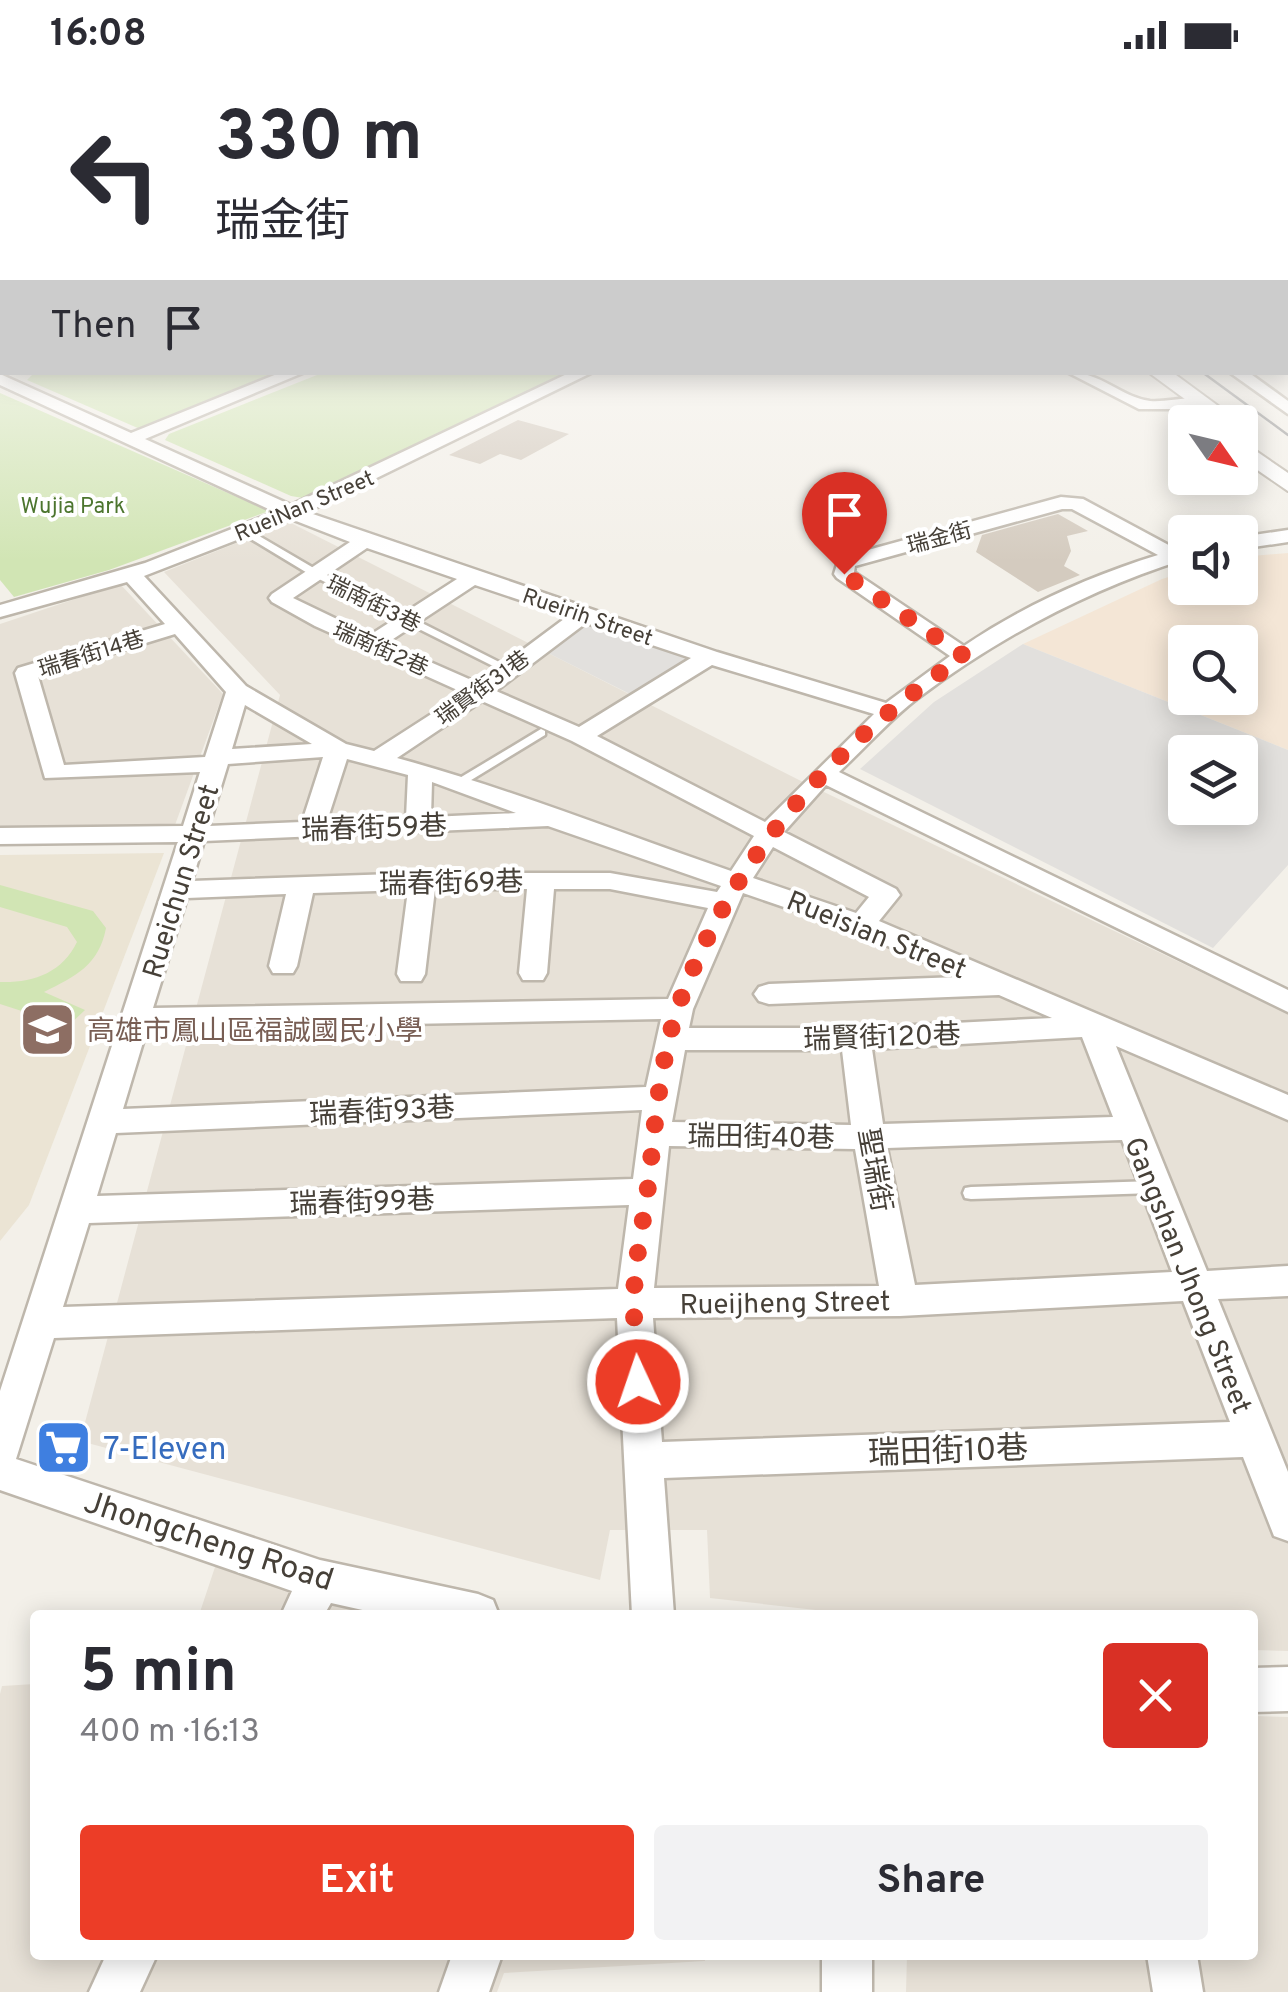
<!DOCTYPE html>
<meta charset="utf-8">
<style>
:root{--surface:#fff;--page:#f2f2f3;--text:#2b2b33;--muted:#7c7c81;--accent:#ec3d27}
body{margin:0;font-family:Overpass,"Noto Sans TC",sans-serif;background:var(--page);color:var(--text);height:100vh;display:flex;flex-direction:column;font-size:38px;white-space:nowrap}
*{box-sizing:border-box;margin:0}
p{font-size:32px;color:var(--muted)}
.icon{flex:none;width:55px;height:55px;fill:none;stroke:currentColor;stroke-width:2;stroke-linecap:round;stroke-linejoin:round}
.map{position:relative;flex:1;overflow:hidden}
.panel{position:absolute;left:30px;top:1540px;width:1228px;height:350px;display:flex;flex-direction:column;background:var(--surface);border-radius:10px;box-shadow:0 5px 25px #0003}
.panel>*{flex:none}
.top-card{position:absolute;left:0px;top:0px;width:1290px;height:305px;box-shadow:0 5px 25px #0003;background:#fff;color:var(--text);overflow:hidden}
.needle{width:65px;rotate:124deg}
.tools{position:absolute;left:1168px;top:335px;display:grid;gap:20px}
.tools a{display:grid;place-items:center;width:90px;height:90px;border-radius:10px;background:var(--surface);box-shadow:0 5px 25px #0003;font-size:50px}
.pin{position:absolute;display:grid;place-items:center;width:85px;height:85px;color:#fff;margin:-102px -42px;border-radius:50% 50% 50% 0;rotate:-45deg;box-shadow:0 0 10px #0007}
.pin .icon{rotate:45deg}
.me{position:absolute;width:110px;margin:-55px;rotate:357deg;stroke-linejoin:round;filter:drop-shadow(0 0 8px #0008)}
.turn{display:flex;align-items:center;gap:35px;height:210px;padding:0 50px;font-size:45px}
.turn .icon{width:130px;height:130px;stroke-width:2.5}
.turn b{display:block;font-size:70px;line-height:85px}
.then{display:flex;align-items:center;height:95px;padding:0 50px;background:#0003;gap:20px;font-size:38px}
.round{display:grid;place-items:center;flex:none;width:105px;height:105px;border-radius:10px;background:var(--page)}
.headline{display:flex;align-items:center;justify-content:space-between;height:170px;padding:0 50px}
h1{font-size:60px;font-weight:700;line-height:75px}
.button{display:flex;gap:20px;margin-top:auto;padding:20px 50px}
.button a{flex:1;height:115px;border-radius:10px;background:var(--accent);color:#fff;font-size:40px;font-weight:700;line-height:115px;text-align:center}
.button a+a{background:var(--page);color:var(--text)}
.status{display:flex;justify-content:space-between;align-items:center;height:70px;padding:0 50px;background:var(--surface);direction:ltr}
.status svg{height:28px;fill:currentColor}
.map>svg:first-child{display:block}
.residential{fill:#e7e1d7}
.commercial{fill:#f4e6d6;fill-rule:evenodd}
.education{fill:#ebe4d4}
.green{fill:#d1e5b4}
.parking{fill:#e2e0dd;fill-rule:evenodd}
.building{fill:#d4cbbf}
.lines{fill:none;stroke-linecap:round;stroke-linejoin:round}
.service-casing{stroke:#beb7ac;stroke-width:5}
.minor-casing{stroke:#beb7ac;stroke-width:5}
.tertiary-casing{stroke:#beb7ac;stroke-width:4}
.service{fill:#fff;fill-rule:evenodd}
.minor{fill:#fff;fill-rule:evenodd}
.tertiary{fill:#fff;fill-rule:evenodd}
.tram{stroke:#979797;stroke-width:2.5}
.route{stroke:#ec3d27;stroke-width:18;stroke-dasharray:0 32.4}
.labels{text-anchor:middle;stroke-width:8;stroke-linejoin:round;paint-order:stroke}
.far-park-label{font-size:22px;fill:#4c752e;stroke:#fff}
.far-street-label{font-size:22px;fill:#464038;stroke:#fff}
.street-label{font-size:28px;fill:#464038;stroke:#fff}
.education-label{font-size:28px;fill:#785e54;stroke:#fff;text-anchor:start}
.near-shop-label{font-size:32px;fill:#366cbe;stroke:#fff;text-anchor:start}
.near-street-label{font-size:32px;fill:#464038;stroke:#fff}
</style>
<div class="status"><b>16:08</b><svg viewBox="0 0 49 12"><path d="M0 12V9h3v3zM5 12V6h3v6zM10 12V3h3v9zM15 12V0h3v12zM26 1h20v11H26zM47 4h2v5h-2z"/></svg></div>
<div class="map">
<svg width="1288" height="1922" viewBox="0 0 1288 1922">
<rect width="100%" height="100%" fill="#f3f0e9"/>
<g class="residential">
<path d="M289,452l514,260 485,232v637l-35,-1 -1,-35h-392l-150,-17 -3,-68h-97l-10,50 -520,-139 200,-746 -116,-123z"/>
<path d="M120,514l103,110 -48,131 -175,4v-205z"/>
<path d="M217,1491l153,54h-171z"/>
<path d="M35,1614v271h670v6l-201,12 -7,19h-497v-298l2,-8z"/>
<path d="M1253,1646l35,1v275h-382l1,-37h345z"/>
</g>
<path class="commercial" d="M1288,483v197l-265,-106 139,-65 23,-7v16h55v-31zM1185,572h55v56h-55z"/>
<path class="education" d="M164,783l-135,352 -29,36v-386z"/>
<g class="green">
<path d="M35,302l252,1 -147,56 -113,-49z"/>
<path d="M322,303h249l-268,125 -12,-2 -126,-56 4,-6z"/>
<path d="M0,323l269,118 -160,59 -95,27 -14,-17z"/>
<path d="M0,815l93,26 13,17c-7,37 -30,48 -62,64l41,18 -17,16 -68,-22v-22c33,1 62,-9 77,-40l-10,-15 -67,-20z"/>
</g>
<g class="parking">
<path d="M583,554h12l95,31 3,5 -59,36 -92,-46z"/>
<path d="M1023,574l265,106v115l-75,83 -353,-179 74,-67zM1185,682h55v56h-55z"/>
</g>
<g class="building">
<path d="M518,350l51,14 -48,26 -21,-6 -20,10 -31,-9z"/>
<path d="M1058,444l30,17 -21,5 4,15 -7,15 16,9 -42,17 -62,-40 6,-17z"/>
</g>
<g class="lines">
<defs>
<g id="service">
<path d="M241,459h6l70,41 196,99 -2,2h-8l-194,-97 -68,-41z"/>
<path d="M541,659l4,2v4l-82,50h-8l-2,-3z"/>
<path d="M1154,1111l6,1 2,5 -2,5 -6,1 -183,6 -6,-1 -2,-5 2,-5 6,-1z"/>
</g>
<g id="minor">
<path d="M282,302h23l-160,67 146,66 280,-133h22l-286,140 410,140 169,51 64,-47 -113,-78 -3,-4 5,-16 222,-61 22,2 93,50 9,-2v12c-97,31 -186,78 -267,139 -28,21 -53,50 -79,74l449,218v22l-462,-227 -42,47 112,57 4,6 -21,26 409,174v25l-172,-74 91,225 81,-5v30l-70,3 70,173v69l-14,-5 -31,-79 -579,21 10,137h-42l-15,-297 -563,20 -38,121 304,101 158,34 15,6 6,15h-114l-54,-12 -7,12h-43l11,-24 -292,-101v-99l178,-549 -178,2v-16l183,-2 17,-54 -155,6 -30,-105 3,-5 147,-44 -38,-42 -127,35v-12l145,-42 130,-51 -275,-127v-11l131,59zM1062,439h10l86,46c-68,21 -135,51 -194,91l-110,-74 1,-6zM291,449l59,23 -78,52 -3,4 3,4 43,24 149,67 -90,58 -28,-7 -100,-58 -102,-110zM367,478l90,31 -87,56 -77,-37zM475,515l93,31 -90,67 -91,-40zM586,553l105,35 -112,69 -83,-36zM175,564l51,58 -21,65 -141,8 -26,-89zM712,595l162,49 -109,108 -168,-86zM482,631l90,40 182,95 -23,35c-111,-38 -223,-83 -334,-113zM245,635l67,39 -80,5zM323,687l-21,65 -93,4 19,-62zM347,689l61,16 -2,43 -79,3zM432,712l84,31 -85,4zM548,756l173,60 -4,6 -107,-19h-187l-231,8 12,-40zM773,777l96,50 -13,16 -103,-35zM435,819h92l-8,84 4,7h20l4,-7 7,-84h56l98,19 -40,91 -515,9 34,-110 99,-4 -17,72 4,7h20l4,-7 16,-73 95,-3 -11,84 4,7h20l4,-7zM743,823l108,37 108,47 -190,7 -10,3 -5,7 5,7 10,3 230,-9 53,23 -196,10h-167l4,-19zM661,949l-15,68 -523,22 24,-80zM1082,967l31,80 -230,7 -11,-75zM685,980h157l9,75 -179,-3zM642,1040l-9,69 -536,17 19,-63zM1122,1070l50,132 -257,13 -28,-137zM669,1076l186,3 24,137 -225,2zM629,1135l-11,84 -555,18 26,-84zM1183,1231l47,121 -568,20 -9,-124 247,-2z"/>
<path d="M1067,302c35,0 53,25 83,29 20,2 47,-9 63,3l-8,5h-66z"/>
<path d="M1229,302h19l40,29v13z"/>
<path d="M1288,460v12l-48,7v-12z"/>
<path d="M1288,1597v44l-36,1v-44z"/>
<path d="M106,1885h51l-17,37h-51z"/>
<path d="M452,1885h50l-13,37h-50z"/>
<rect x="822" y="1885" width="50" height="37"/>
<path d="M1147,1885h50l6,37h-50z"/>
</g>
<g id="tertiary">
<path d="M1148,302h24l68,50h-24z"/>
<path d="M1240,370l48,33v18l-48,-33z"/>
</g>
</defs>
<use href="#service" class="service-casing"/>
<use href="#minor" class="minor-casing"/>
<use href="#tertiary" class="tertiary-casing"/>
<use href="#service" class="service"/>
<use href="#minor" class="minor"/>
<use href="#tertiary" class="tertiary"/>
<path class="tram" d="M1202,302l86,63"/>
</g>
<linearGradient id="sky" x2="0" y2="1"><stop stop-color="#8fc0ea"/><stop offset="0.45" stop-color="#faf8f5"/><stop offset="1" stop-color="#faf8f5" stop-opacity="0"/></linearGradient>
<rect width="1288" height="492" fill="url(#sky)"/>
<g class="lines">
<path class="route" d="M638,1312c-2,-25 -4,-50 -4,-75 -1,-42 10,-86 15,-128 6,-56 11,-118 29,-172 54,-151 155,-262 286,-351l-120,-82"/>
</g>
<defs>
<symbol id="school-square" viewBox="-11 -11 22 22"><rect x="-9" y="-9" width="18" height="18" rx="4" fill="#8d6e63" stroke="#fff"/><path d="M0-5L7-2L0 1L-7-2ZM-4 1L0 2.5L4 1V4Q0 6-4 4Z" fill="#fff"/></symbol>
<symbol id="supermarket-square" viewBox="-11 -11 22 22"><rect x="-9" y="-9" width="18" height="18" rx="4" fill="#3f7fe0" stroke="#fff"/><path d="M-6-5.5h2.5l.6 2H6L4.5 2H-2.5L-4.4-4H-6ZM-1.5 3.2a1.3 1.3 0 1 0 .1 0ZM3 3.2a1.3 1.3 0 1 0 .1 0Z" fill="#fff"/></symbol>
</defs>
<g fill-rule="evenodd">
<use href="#school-square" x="16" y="928" width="63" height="63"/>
<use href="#supermarket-square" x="32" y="1346" width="63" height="63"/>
</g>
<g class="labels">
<g class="far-park-label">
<text x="73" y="443">Wujia Park</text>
</g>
<g class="far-street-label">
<text transform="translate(304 435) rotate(-23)" y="8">RueiNan Street</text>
<text transform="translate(939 467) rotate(-15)" y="8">瑞金街</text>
<text transform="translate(374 533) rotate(26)" y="8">瑞南街3巷</text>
<text transform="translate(588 546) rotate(19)" y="8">Rueirih Street</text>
<text transform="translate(381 578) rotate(24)" y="8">瑞南街2巷</text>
<text transform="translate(91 583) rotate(-17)" y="8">瑞春街14巷</text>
<text transform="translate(482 617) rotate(-36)" y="8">瑞賢街31巷</text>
</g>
<g class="street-label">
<text transform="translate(374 757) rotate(-2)" y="10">瑞春街59巷</text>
<text transform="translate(180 811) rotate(-73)" y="10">Rueichun Street</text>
<text transform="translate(451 812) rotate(-1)" y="10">瑞春街69巷</text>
<text transform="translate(877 864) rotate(22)" y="10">Rueisian Street</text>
<text transform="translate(882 966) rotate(-2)" y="10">瑞賢街120巷</text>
<text transform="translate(382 1040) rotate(-3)" y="10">瑞春街93巷</text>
<text transform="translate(761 1066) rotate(1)" y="10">瑞田街40巷</text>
<text transform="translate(876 1100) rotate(80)" y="10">聖瑞街</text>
<text transform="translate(362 1131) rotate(-2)" y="10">瑞春街99巷</text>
<text transform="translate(1189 1205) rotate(68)" y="10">Gangshan Jhong Street</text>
<text transform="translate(785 1232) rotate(-1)" y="10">Rueijheng Street</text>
</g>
<g class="education-label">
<text x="87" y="970">高雄市鳳山區福誠國民小學</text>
</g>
<g class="near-shop-label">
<text x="103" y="1389">7-Eleven</text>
</g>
<g class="near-street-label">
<text transform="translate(948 1380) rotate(-2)" y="11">瑞田街10巷</text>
<text transform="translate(209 1470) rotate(18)" y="11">Jhongcheng Road</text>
</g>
</g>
</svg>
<div class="tools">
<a><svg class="needle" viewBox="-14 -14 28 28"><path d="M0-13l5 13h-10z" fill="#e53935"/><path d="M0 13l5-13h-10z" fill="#7c7c81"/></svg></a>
<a><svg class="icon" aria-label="sound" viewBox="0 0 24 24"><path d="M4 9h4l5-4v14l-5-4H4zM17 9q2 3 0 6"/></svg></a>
<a><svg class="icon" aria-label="search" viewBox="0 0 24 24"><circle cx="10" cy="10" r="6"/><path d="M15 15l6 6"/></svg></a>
<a><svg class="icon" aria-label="layers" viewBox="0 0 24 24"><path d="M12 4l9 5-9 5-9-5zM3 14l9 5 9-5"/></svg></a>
</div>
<div class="pin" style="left:844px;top:504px;background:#d93025"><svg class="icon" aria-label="arrive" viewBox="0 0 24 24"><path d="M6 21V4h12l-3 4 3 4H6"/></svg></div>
<svg class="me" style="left:638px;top:1312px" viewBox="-20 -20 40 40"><circle r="17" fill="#ec3d27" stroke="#fff" stroke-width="3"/><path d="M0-11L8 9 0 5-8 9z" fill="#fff"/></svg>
<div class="top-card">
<div class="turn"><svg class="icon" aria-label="left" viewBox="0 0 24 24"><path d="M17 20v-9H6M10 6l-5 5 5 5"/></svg><div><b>330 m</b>瑞金街</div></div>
<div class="then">Then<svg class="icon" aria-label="arrive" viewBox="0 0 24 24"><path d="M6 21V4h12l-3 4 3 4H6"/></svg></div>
</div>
<section class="panel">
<div class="headline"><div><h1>5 min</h1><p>400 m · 16:13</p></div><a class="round" style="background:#d93025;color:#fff"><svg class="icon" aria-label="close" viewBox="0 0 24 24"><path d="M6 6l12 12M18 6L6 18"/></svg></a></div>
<div class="button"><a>Exit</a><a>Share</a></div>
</section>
</div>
